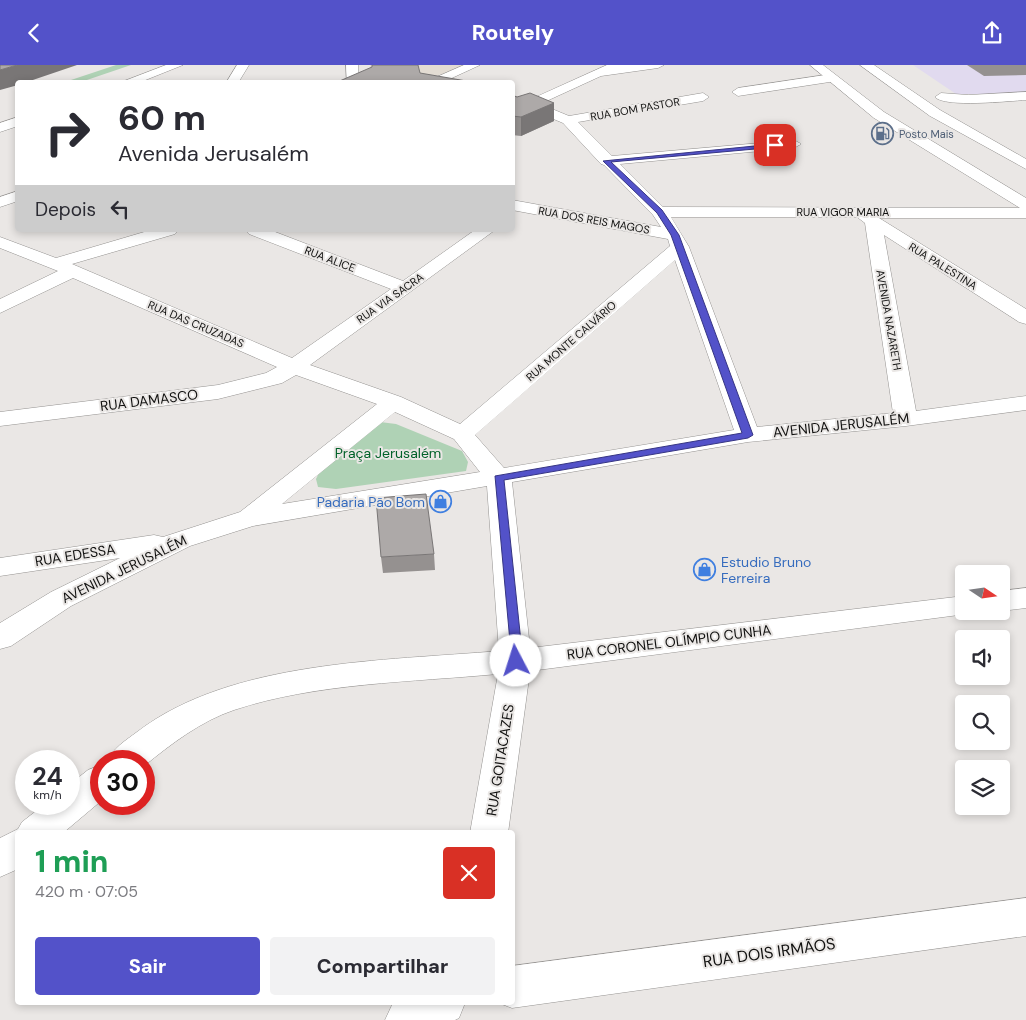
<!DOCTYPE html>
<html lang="pt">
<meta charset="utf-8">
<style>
:root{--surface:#fff;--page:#f2f2f3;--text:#2b2b33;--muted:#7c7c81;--accent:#5352c9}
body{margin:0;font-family:"DM Sans",sans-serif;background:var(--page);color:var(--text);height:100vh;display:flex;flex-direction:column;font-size:19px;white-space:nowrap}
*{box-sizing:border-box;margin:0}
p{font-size:16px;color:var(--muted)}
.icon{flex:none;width:28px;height:28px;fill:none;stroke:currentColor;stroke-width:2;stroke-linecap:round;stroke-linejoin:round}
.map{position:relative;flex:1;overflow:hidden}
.details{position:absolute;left:15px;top:765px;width:500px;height:175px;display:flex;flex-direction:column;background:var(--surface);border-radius:5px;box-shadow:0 2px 8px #0003}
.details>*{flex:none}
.top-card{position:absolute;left:15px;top:15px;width:500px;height:152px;border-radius:5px;box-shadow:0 2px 8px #0003;background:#fff;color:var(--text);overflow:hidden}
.needle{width:32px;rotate:103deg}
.controls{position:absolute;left:955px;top:500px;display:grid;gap:10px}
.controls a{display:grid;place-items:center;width:55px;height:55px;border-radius:5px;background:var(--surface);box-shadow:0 2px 8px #0003;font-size:25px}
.speed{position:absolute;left:15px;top:685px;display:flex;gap:10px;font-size:25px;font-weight:700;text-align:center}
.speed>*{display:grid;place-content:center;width:65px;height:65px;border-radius:50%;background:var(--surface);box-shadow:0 2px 8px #0003;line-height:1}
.speed small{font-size:12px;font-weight:400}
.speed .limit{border:8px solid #d22;background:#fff;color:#111}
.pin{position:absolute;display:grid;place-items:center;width:42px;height:42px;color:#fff;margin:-21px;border-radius:10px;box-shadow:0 2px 8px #0006}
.me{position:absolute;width:55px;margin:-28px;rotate:355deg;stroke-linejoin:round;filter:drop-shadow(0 0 4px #0008)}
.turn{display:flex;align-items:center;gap:18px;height:105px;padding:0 20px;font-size:22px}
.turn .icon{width:65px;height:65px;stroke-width:2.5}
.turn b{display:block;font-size:35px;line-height:42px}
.then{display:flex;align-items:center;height:48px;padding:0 20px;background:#0003;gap:10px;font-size:19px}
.round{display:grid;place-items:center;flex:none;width:52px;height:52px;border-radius:5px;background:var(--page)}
.summary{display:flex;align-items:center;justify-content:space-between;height:85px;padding:0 20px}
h1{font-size:30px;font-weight:800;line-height:38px;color:#1e9e55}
.cta{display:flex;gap:10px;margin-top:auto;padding:10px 20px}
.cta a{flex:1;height:58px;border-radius:5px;background:var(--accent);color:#fff;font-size:20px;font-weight:800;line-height:58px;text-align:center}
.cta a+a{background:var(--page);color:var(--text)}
header{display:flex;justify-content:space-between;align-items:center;height:65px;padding:0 20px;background:var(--accent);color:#fff;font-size:22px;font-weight:800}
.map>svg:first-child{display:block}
.commercial{fill:#e1daef}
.built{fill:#e3dcd3}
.green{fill:#afd2b5}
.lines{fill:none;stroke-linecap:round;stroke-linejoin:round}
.minor-casing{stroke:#949290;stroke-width:1}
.major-casing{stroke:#949290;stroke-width:1}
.minor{fill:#fff;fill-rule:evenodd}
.major{fill:#fff;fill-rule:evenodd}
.wall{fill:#959190}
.shaded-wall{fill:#797676}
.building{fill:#ada9a8;stroke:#797676}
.route{fill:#5352c9;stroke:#363583}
.labels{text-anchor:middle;stroke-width:4;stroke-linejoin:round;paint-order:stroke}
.far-street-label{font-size:11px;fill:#111110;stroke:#eae7e5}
.far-service-label{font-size:11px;fill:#4e5e75;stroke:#eae7e5;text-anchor:start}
.street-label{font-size:14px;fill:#111110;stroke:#eae7e5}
.park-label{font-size:14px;fill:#02622a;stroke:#eae7e5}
.shop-label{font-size:14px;fill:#366cbe;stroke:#eae7e5;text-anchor:end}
.near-street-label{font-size:16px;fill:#111110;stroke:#eae7e5}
</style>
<header><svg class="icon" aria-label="back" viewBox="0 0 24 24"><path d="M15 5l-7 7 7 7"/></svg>Routely<svg class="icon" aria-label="share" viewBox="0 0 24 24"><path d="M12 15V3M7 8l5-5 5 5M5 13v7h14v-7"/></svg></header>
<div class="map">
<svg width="1026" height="955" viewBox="0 0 1026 955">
<rect width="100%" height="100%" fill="#eae7e5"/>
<path class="commercial" d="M913,0h113v29h-70z"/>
<path class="built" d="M370,0h94l1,1 -35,12 -59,1z"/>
<g class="green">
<path d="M116,0h15l-50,17h-16z"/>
<path d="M380,357l16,2 66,27 6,11 -2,9 -130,18 -18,-2 -2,-8 5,-10z"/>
</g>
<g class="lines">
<defs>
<g id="minor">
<path d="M166,0h17l-45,18h-19z"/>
<path d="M237,0h12l-11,18h-12z"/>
<path d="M346,0h12l1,18h-12z"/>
<path d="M464,0h16l-39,18h-18z"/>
<path d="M607,0h57l-6,3 -57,8 -61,28 29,12 134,-23 6,4 -6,4 -125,21 34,34 182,-16 7,4 -7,4 -174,16 43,43 363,1v10h-147l147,91v15l-7,-2 -135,-87 32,176 110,-15v14l-120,16 -158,16 -236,40 18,166 434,-52v15h12l-2,2 -444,58 -22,162h-38l28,-159c-85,8 -183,9 -264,36 -33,11 -63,34 -90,56v-5h-36c5,-13 17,-20 29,-29 94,-72 248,-71 362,-81l-12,-165 -234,40 -63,20 -119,60 -60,40 -11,3v-26l51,-31 69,-34 -120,18v-18l154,-23 9,2 77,-25 137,-108 -81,-29 -14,8 -64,16 -218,27v-14l218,-27 48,-12 11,-6 -204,-89 -73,35v-14l58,-28 -58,-23v-11l56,21 95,-28h27l-3,4 -103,30 220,94 99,-69 -142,-55 -3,-4h24l133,51 72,-51h20l-185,135 91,32 59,27 210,-178 -2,-7 -156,-29v-10l149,27 -8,-12 -49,-50 -3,-1 -38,-41 -33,-14 -12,5 -6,-3 4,-5h-4v-8l17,2zM671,152h186l8,6 28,190 -136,14 -68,-180zM675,195l59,170 -230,38 -29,-33zM395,347l59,27 26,33 -198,32z"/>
<path d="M832,9l6,4 -2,3 -98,15 -6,-4 6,-4z"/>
<path d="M1026,27v8c-17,1 -81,8 -91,-3l6,-4 27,2z"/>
<path d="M18,52v9l-18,6v-9z"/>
<path d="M18,126v10l-18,6v-10z"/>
<path d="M1026,523v20l-25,3v-20z"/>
<path d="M101,700v36l-38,32h-45v36l-18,8v-39l18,-9 4,-7 23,-18h24v-19l19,-15z"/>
<path d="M1026,833v38l-514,72 -13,-5h13v-37z"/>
<path d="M396,938h69l-6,15 -4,2h-70l7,-15z"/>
</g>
<g id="major">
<path d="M810,0h13l61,47 142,86v12l-6,-2 -146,-90z"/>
<path d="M860,0h14l66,45 86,49v10l-96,-53z"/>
</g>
</defs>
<use href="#minor" class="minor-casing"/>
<use href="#major" class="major-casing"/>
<use href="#minor" class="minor"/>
<use href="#major" class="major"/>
</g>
<g class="wall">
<path d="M967,0h59v10l-42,1z"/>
<path d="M512,30l5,2 37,6v18l-33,15 -9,-1z"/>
<path d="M434,489l1,16 -52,3 -2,-16z"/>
</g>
<g class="shaded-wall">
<path d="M17,0h60l-53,18h-6v2l-18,5v-20z"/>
<path d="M554,38v18l-33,15v-19z"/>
</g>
<g class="building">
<path d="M0,0h17l-17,5z"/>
<path d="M372,0h46l2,8 58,10h-143l37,-16z"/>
<path d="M530,28l24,10 -33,14 -9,-1v-21l5,2z"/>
<path d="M426,429l8,60 -53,3 -5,-59z"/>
</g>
<path class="route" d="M775,79l2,3 -166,15 51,48 17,25 74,200 -5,3 -244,42 19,181 -2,3h-9l-17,-188 247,-43 -71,-198 -14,-22 -54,-52z"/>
<defs>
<symbol id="fuel-ring" viewBox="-11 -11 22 22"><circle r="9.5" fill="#eae7e5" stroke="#5c6f8a" stroke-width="1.5"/><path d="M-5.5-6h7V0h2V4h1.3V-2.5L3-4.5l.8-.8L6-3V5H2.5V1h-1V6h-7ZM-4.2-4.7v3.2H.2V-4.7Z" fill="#5c6f8a"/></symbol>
<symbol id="shop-ring" viewBox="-11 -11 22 22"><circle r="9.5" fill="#eae7e5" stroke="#3f7fe0" stroke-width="1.5"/><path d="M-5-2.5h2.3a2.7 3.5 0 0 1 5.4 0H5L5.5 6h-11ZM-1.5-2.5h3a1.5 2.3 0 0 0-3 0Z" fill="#3f7fe0"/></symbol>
</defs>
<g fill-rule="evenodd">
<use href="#fuel-ring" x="870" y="56" width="25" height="25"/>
<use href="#shop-ring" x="428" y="424" width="25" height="25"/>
<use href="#shop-ring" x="692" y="492" width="25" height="25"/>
</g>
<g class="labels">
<g class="far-street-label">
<text transform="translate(635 44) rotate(-10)" y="4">RUA BOM PASTOR</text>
<text x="843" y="151">RUA VIGOR MARIA</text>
<text transform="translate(594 155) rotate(10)" y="4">RUA DOS REIS MAGOS</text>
<text transform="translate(330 194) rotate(21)" y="4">RUA ALICE</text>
<text transform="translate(943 201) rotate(32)" y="4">RUA PALESTINA</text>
<text transform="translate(390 233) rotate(-35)" y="4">RUA VIA SACRA</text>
<text transform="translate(889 255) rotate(80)" y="4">AVENIDA NAZARETH</text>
<text transform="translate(196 259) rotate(23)" y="4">RUA DAS CRUZADAS</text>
<text transform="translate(571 276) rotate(-41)" y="4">RUA MONTE CALVÁRIO</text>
</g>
<g class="far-service-label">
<text x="899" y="73">Posto Mais</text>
</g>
<g class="street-label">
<text transform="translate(149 335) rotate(-7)" y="5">RUA DAMASCO</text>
<text transform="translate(841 360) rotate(-6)" y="5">AVENIDA JERUSALÉM</text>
<text transform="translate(75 490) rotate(-9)" y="5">RUA EDESSA</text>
<text transform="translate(124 504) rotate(-26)" y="5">AVENIDA JERUSALÉM</text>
<text transform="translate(669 577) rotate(-7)" y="5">RUA CORONEL OLÍMPIO CUNHA</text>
<text transform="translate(500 695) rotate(-81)" y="5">RUA GOITACAZES</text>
</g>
<g class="park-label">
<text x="388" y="393">Praça Jerusalém</text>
</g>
<g class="shop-label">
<text x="425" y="442">Padaria Pão Bom</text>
<text x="721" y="502" text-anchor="start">Estudio Bruno<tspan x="721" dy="16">Ferreira</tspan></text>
</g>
<g class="near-street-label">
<text transform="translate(769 887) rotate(-8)" y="6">RUA DOIS IRMÃOS</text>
</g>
</g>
</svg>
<div class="controls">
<a><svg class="needle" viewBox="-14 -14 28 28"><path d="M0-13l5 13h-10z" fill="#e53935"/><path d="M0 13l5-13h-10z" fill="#7c7c81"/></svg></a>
<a><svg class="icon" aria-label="sound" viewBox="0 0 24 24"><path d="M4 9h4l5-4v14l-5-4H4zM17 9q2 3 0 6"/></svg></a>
<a><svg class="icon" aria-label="search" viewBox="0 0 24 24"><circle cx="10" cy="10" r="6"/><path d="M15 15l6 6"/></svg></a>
<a><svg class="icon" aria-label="layers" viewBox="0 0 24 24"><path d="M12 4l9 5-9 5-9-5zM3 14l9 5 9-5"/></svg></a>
</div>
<div class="speed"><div>24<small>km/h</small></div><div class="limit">30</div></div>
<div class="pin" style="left:775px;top:80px;background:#d93025"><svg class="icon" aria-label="arrive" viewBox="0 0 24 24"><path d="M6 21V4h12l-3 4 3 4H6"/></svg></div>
<svg class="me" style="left:516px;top:596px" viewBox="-20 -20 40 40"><circle r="19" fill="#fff"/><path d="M0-13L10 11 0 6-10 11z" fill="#5352c9"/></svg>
<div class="top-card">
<div class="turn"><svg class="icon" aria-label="right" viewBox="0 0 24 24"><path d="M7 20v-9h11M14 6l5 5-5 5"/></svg><div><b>60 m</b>Avenida Jerusalém</div></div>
<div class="then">Depois<svg class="icon" aria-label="left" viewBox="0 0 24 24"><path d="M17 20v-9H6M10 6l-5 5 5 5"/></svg></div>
</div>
<section class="details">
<div class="summary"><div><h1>1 min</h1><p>420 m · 07:05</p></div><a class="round" style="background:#d93025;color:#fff"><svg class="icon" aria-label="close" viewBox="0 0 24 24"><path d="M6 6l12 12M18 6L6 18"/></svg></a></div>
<div class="cta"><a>Sair</a><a>Compartilhar</a></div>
</section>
</div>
